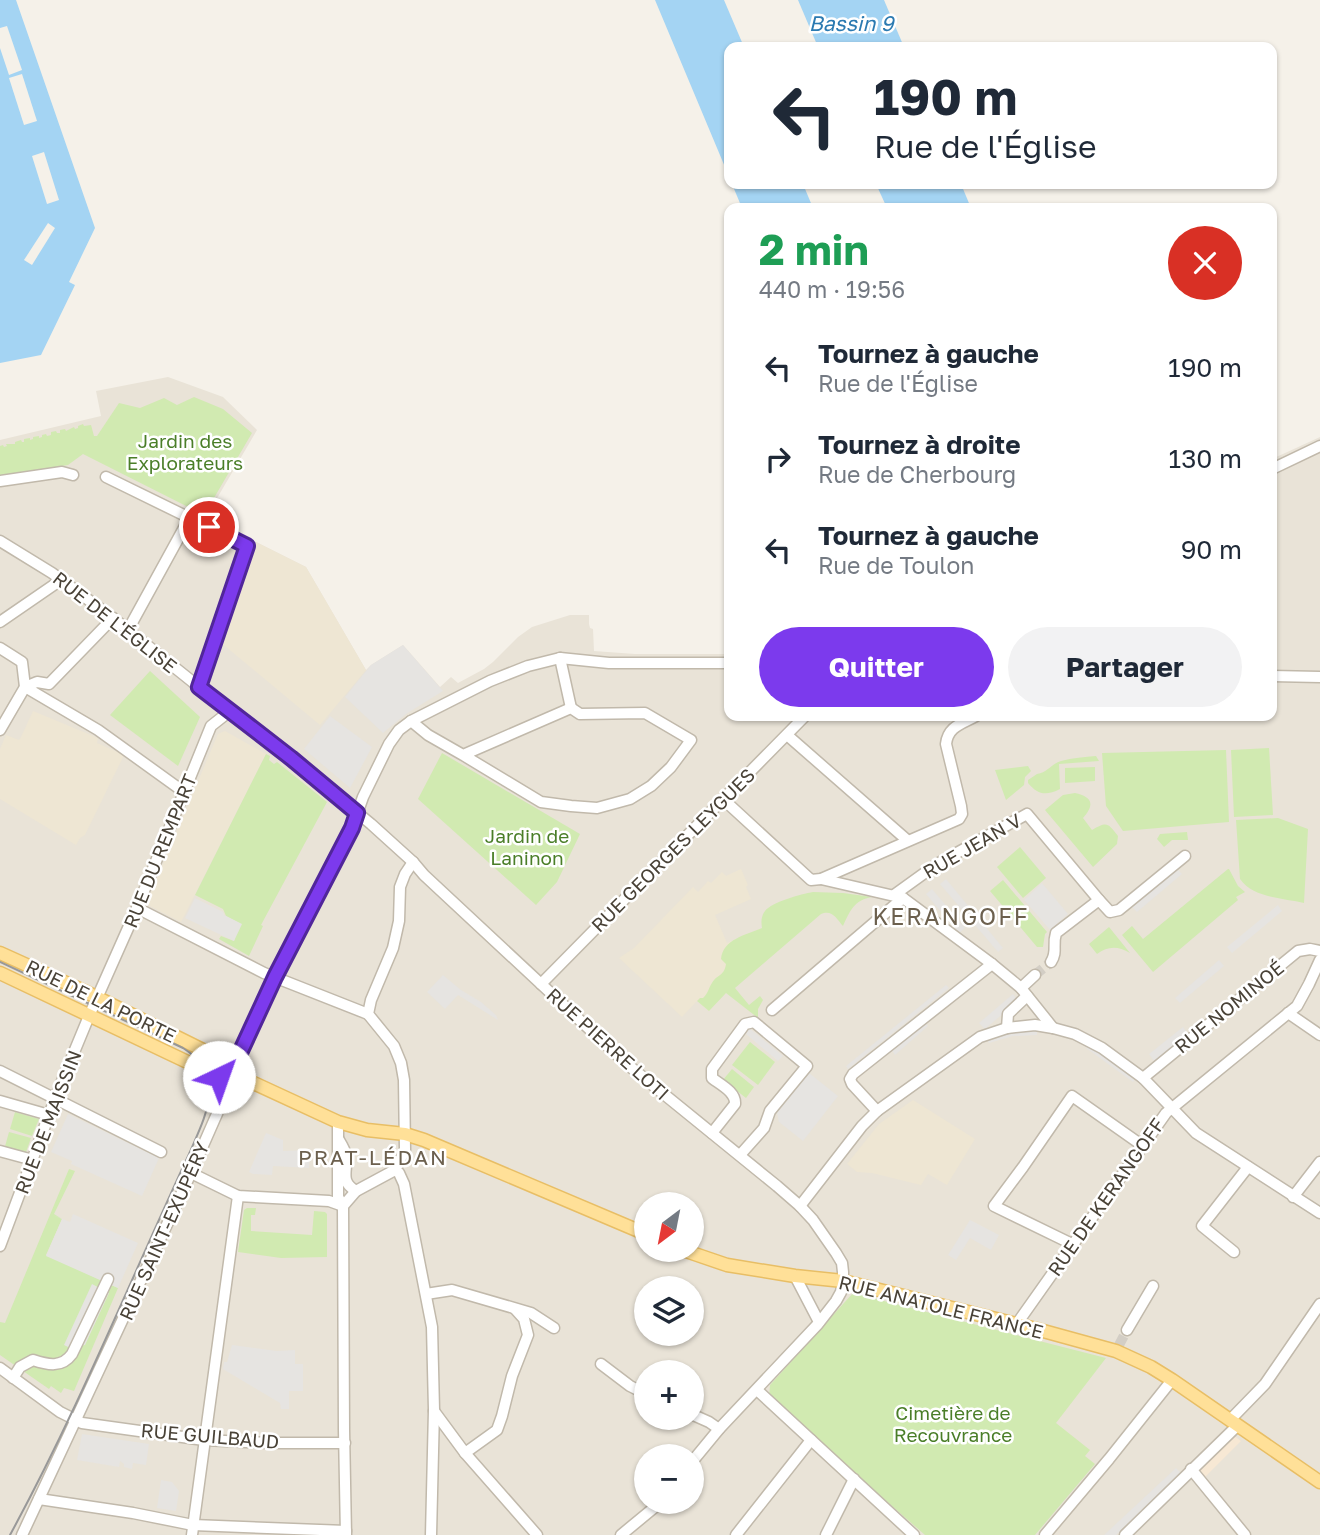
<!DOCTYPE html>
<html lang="fr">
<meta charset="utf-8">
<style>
:root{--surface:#fff;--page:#f2f2f3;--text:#1f2937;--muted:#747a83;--accent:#7c3aed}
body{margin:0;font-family:"Golos Text",sans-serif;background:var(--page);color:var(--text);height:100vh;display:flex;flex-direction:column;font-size:26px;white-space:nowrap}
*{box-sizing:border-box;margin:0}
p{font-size:23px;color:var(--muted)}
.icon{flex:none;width:38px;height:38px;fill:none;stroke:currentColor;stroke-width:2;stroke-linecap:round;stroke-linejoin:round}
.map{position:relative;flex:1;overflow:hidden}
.details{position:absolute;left:724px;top:203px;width:553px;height:518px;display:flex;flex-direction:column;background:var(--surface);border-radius:14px;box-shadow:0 2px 5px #0004}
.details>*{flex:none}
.hud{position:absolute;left:724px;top:42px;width:553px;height:147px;border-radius:14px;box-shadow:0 2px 5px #0004;background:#fff;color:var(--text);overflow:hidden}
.needle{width:46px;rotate:212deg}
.fabs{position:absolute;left:634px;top:1192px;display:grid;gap:14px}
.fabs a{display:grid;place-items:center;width:70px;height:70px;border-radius:50%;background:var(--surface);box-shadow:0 2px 5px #0004;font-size:35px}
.pin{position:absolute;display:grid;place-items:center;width:60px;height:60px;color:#fff;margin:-30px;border:4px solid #fff;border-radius:50%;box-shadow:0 2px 7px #0007}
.me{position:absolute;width:77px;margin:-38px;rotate:42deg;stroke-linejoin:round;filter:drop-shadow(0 0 5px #0008)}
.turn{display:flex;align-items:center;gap:24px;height:147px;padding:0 35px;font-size:32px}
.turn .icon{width:91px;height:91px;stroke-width:2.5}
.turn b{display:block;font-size:49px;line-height:60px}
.round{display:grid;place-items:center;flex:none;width:74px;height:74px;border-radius:37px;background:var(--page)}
.summary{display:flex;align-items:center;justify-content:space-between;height:119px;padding:0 35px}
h1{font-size:42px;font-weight:700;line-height:52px;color:#1e9e55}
.action{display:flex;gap:14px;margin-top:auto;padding:14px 35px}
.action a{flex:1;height:80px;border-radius:42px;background:var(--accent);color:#fff;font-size:28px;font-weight:700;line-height:80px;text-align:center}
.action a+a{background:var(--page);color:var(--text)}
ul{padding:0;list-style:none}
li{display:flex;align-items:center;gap:21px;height:91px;padding:0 35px}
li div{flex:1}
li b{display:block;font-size:26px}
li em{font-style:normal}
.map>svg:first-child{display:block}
.residential{fill:#e9e3d7;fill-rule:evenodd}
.commercial{fill:#f7e8d4}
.education{fill:#eee6d3}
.green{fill:#d1eab1}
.parking{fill:#e6e4e1}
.water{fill:#a4d4f3}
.pier{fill:#f5f1e9}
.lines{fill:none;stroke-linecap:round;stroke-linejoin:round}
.minor-tunnel{stroke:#d3cec5;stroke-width:10;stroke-dasharray:10 5;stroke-linecap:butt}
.minor-casing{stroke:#c1b9ab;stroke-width:13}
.major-casing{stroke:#e8be65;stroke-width:15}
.minor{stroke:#fff;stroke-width:10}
.major{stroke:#ffe098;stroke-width:12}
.tram{stroke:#989898;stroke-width:2}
.route-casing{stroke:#51269a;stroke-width:18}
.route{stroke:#7c3aed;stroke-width:12}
.labels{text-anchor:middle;stroke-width:5;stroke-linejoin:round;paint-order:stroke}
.park-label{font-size:19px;fill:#4a7e28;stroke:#fff}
.street-label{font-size:19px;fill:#494237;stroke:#fff}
.water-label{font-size:21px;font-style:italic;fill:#2b7ab1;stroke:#fff}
.neighbourhood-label{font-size:21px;letter-spacing:2px;fill:#6c604e;stroke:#fff}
.quarter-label{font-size:23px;letter-spacing:2px;fill:#6c604e;stroke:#fff}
</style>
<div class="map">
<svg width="1320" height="1535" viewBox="0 0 1320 1535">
<rect width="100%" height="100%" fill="#f5f1e9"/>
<path class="residential" d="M168,377l55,20 34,33 -51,87 100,50 60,103 5,-5 32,-20 37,42 11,-10 7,6 26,-14 9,-7 25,-25 14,-10 38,-12h19v9l1,4 3,1 1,22 41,3h95v62h542v-257l48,-22v1098h-1320v-1095l101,-24 -5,-25zM646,1204h45v46h-45zM646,1288h45v46h-45zM646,1372h45v46h-45zM646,1456h45v46h-45z"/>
<path class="commercial" d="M1229,1432l12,9 -37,37 -9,-12z"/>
<g class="education">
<path d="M256,542l50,25 60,103 -46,55 -101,-84z"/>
<path d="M33,711l65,27 -1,5 27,12 -39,80 -5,3 -4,7 -76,-46v-50l6,-14 13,5 2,-3z"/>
<path d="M225,731l41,23 -85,168 -35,-18 72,-170z"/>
<path d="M741,869l7,16 -2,2 5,12 -36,16 12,28 35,-15 -39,66 -14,17 -12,-10 -15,16 -63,-59 15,-10 59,-61 5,5 10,-11 3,2 11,-11 4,4z"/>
<path d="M913,1100l62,39 -28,46 -19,-11 -7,11 -49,-12 -15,-1 -10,-8 32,-40z"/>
</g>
<g class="green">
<path d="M194,397l29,12 29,24 -48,82 -121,-61 -15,11 -68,12v-31l3,-1 1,2 3,-1 -1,-2h9v-2l6,-2 1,2h2v-3l6,-1v2l3,-1v-2l6,-1v2l3,-1v-2l4,-1 1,2 4,-1v-3l5,-1 1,2h3v-3l5,-1 1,2 8,-4 1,2 3,-1v-2l5,-2 1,2 7,-1 3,11h3l22,-33 21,5 24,-10 13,7z"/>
<path d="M150,671l50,46 -22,49 -68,-51z"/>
<path d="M1269,748l4,67 -39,2 -3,-67z"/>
<path d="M1226,750l3,72 -106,9 -17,-25 -4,-53z"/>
<path d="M442,753l138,81 -23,48 -21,23 -118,-106z"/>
<path d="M266,754l4,2 -1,4 5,4 3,-2 50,40 -66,123 2,1 -14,30 -30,-17 2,-3 13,5 5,-18 -13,-7 -3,-7 -28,-14z"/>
<path d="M1096,756l3,5 -40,3 1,25c-14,7 -22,6 -32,-6v-3l9,-6c10,-1 14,-10 24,-13 11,-3 24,-4 35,-5z"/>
<path d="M1028,766l3,5 -6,6 -1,8 -18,15 -11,-30z"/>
<path d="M1095,767v14l-30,2v-15z"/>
<path d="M1075,793c19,4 19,13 8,25l9,12c15,-9 16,-7 26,6l-1,8 -24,23 -48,-57 18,-15z"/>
<path d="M1278,818l30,11 -4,74c-21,-5 -51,-5 -64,-24l-4,-59z"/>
<path d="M1187,832l1,8h-16l-8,7 -7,-8 3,-5z"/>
<path d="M1020,847l26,31 -23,20 -26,-31z"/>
<path d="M1228,869h1l9,17 7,6 -9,5 2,3 -85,72 -31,-37 10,-9 11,13z"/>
<path d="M1003,880l44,52 -2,2 -2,13h-6l-47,-56z"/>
<path d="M813,892l30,1 29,4c-18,3 -22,14 -29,29 -6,-7 -11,-17 -22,-12l-86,74 14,17 11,-9 3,4 -5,9v9l-32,-25 -17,18 -12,-10 3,-3h3c6,-6 5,-9 9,-15 5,-9 12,-6 14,-19l-5,-5c2,-20 25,-24 41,-31 -1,-6 -1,-12 3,-17 7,-9 36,-17 48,-19z"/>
<path d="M1109,927l21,26c-12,-7 -22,-7 -33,1l-8,-10z"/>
<path d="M750,1042l25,20 -17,23 -26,-20z"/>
<path d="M732,1069l22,18 -8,11 -23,-18z"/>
<path d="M15,1112l24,7 -7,17 -22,-7z"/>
<path d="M9,1132l22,6 -6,17 -21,-5z"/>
<path d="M69,1169l6,2 -21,43 8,5 -16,36 72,33 -44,103 -10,-3 -3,5 -10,-7 -2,3 -49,-34v-33l5,1z"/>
<path d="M247,1208h9l-1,7h-4v16l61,4 2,-24 11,1 2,2v43l-46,1 -43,-6 6,-42z"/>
<path d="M853,1293l253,65 -50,65 34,27 -5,6 10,8 -60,71h-110l-156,-137 1,-13z"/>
</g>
<g class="parking">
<path d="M403,645l40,46 -37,23 -23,19 -38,-36 26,-32z"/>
<path d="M330,716l42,31 -22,41 -46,-39z"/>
<path d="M1176,868l6,6 -45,38 -6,-6z"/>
<path d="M946,879l57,69 -5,4 -58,-68z"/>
<path d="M1042,883l26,31 -18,16 -26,-30z"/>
<path d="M932,889l33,39 -6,5 -33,-39z"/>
<path d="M195,898l28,14 1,3 18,9 -8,17 -49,-23z"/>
<path d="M1278,905l4,6 -50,42 -5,-6z"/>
<path d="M1219,960l5,6 -44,37 -5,-5z"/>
<path d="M443,975l18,15 20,12 15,13 2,5 -40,-25 -13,14 -18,-17z"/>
<path d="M946,985l3,3 -101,81 -2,-3z"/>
<path d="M1013,994l5,7 -33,28 -6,-6z"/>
<path d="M924,1021l4,5 -33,29 -4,-6z"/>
<path d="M1183,1027l5,7 -34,27 -5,-7z"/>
<path d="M749,1028l34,28 -5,5 -32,-27z"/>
<path d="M1032,1030l5,1v4l-24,1 -24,7 -2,-4 24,-7z"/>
<path d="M1088,1045l47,34 -2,3 -47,-34z"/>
<path d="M809,1073l29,23 -35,45 -24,-19 -2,-9z"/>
<path d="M68,1114l91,44 -17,38 -71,-32 1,-3 -21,-9z"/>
<path d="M266,1133l17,7v11l27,-1 -1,18 -36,-2 -1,9 -19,-1 -4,-2z"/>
<path d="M73,1214l65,29 -20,45 -72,-32 16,-37 -9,-4 17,7z"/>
<path d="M970,1220l29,15 -8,15 -21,-12 -14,22 -8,-5z"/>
<path d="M92,1284l17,9 -24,52 -15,3 -6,-3z"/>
<path d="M232,1345l45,6 18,-1v14h8v27h-14v18h-8l-1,-6 -57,-34 1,-7h3z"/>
<path d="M82,1434l67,10 -3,21 -13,-2 -1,6 -8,-2v-3l-4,-3 -1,6 -42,-7z"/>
<path d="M1176,1468l5,5 -65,62h-12z"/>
<path d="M161,1480l11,2 7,9 -3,20 -19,-3z"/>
</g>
<g class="water">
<path d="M0,0h16l79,228 -26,54 6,3 -34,70 -41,8z"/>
<path d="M655,0h69l20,47h-14v132z"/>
<path d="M798,0h86l20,47h-86z"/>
<path d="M732,184h71l10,24h-71z"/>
<path d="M876,184h85l10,24h-84z"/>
</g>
<g class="pier">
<path d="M7,26l15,44 -13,5 -9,-27v-20z"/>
<path d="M22,74l15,47 -13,4 -15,-47z"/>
<path d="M44,152l15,48 -12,4 -15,-48z"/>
<path d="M48,223l7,5 -23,37 -8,-5z"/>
</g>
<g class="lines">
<g class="minor-tunnel">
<path d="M1035,975l16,-13"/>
<path d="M1119,1345l8,-15"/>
</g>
<defs>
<g id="minor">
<path d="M1272,469l48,-23"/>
<path d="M106,477l141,69 -48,141"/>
<path d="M0,481l62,-9 11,3"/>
<path d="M0,541l52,32 61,45 101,81 77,59 80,66 42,38 11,13 204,190 149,121 23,20 13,14 23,33 6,10 1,9v9l-2,11 -5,9 -18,23 -99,105 -28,34"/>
<path d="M0,622l61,-42"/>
<path d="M128,630l62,-113"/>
<path d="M0,648l22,14 3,25 -25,43"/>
<path d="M560,658l11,50"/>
<path d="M1272,676l48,1"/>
<path d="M25,687l73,43 86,62"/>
<path d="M25,687l12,-5 12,2 64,-66"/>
<path d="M411,721l17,14 35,20 78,47 30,4 26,2 33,-9 21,-13 20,-19 20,-27 -46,-27 -65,1 -9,-6 -108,47"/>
<path d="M787,735l120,105"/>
<path d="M724,800l87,80 10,-1 138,-60 3,-5 -1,-8 -15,-62c2,-18 16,-20 30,-28"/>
<path d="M821,879l82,19 89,66 29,24 32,40"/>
<path d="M894,895l43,-31 90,-50 72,86"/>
<path d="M137,908l127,65 104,41"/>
<path d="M1051,962c7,-11 1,-16 5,-29l43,-33 11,12 9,-2 66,-54"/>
<path d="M541,984l264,-268"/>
<path d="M1021,988l14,-13"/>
<path d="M772,1010l131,-112"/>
<path d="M1288,1013l32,22"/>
<path d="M1007,1028l1,-14 19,-18"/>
<path d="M0,1071l161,81"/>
<path d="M1143,1078l155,-127 12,-2 10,2"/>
<path d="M0,1101l49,14"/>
<path d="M877,1111l-25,-27 -2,-5 3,-5 139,-110"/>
<path d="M338,1122v75l5,9"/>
<path d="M712,1133l23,-29c1,-12 -14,-19 -23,-26v-9l33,-45 9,-2 53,44 -37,45 -6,17 -24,27"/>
<path d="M339,1140c3,5 6,10 7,15 2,16 -7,26 10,36"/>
<path d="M0,1151l33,9"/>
<path d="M395,1170l4,3 5,11 28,143 2,83 -3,125"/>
<path d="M395,1170l10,-20 -1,-70 -3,-17 -7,-17 -26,-32 3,-14 22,-52 6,-27 1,-34 5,-13 8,-12"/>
<path d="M191,1173l47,23 91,5 14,5"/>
<path d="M1293,1197l27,-35"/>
<path d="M800,1206l62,-80 15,-15 103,-74 27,-9 28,-3 18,3 22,6 27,14 41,30 53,55 124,80"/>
<path d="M1072,1244l-78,-38 29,-39 49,-71 71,50"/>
<path d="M0,1246l58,-155 31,-75 48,-108 74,-182 19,-15"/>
<path d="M1234,1252l-32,-26 46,-59"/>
<path d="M795,1276l24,46"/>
<path d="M426,1294l26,-4 79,23 23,15"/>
<path d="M1016,1325l150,-212 131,-107 12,-22 11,-24"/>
<path d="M1127,1330l26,-44"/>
<path d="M601,1364l29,22 16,8"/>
<path d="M0,1368l60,44 22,11 122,17 64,3h77"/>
<path d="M13,1378l7,-11 13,-7c15,5 29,8 39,-6l36,-75"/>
<path d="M757,1390l157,145"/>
<path d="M434,1411l31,42 72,82"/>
<path d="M691,1414l18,8 10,7"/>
<path d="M1230,1420l35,-36 55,-80"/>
<path d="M465,1453l32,-23 5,-14 10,-40 16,-41 -4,-16 -9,-10"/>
<path d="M1191,1469l54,66"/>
<path d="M39,1499l94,14 60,12 153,6"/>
<path d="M22,1535l169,-362 36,-82 12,-34 36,-80 77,-149 11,-31 26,-53 10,-14 12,-9 79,-40 38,-15 32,-8 49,5h121"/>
<path d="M192,1535l46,-339"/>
<path d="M346,1535l-2,-105 -1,-224 13,-15 39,-21"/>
<path d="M621,1535l40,-33"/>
<path d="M736,1535l75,-95"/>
<path d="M826,1535l28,-56"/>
<path d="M1045,1535l64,-76 63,-79"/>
<path d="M1125,1535l112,-109"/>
</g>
<g id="major">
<path d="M0,953l84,38 133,66 10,7 7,10 104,48 29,8 38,4 19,6 222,94"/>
<path d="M0,973l219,104 15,-3"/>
<path d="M683,1250l44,15 68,11 48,5 193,48 80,22 35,16 21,13 148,102"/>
</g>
</defs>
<use href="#minor" class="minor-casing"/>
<use href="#major" class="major-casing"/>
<use href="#minor" class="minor"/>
<use href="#major" class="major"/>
<path class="tram" d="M0,962l183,86c45,28 22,69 6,106 -59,127 -112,258 -179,381"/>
</g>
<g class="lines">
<defs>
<path id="route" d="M209,527l38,19 -48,141 92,71 66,55 -5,15 -77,149 -36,78 -6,19 -14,3"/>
</defs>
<use href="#route" class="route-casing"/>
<use href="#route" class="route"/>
</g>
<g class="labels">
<g class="park-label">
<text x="185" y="448">Jardin des<tspan x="185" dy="22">Explorateurs</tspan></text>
<text x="527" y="843">Jardin de<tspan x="527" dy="22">Laninon</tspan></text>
<text x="953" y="1420">Cimetière de<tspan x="953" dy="22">Recouvrance</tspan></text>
</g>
<g class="street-label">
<text transform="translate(115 622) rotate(38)" y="7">RUE DE L'ÉGLISE</text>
<text transform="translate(972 846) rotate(-30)" y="7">RUE JEAN V</text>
<text transform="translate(673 850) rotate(-45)" y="7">RUE GEORGES LEYGUES</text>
<text transform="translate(160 851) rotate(-68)" y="7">RUE DU REMPART</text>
<text transform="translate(101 1001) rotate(26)" y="7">RUE DE LA PORTE</text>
<text transform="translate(1229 1007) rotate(-39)" y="7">RUE NOMINOÉ</text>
<text transform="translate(608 1044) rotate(42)" y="7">RUE PIERRE LOTI</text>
<text transform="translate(48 1122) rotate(-69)" y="7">RUE DE MAISSIN</text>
<text transform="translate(1106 1197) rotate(-55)" y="7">RUE DE KERANGOFF</text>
<text transform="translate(164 1231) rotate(-66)" y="7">RUE SAINT-EXUPÉRY</text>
<text transform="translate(941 1307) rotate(14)" y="7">RUE ANATOLE FRANCE</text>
<text transform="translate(210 1436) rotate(5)" y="7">RUE GUILBAUD</text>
</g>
<g class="water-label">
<text x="851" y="31">Bassin 9</text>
</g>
<g class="neighbourhood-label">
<text x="373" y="1165">PRAT-LÉDAN</text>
</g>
<g class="quarter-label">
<text x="951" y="925">KERANGOFF</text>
</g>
</g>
</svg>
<div class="fabs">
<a><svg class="needle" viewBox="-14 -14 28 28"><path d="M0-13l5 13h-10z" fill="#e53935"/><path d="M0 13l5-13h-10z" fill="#747a83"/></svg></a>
<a><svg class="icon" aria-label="layers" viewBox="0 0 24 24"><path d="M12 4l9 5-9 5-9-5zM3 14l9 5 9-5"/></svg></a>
<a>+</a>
<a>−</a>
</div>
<div class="pin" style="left:209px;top:527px;background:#d93025"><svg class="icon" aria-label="arrive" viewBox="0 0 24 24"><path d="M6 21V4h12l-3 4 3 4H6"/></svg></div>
<svg class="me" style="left:219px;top:1077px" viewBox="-20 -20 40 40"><circle r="19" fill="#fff"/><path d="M0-13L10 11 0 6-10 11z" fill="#7c3aed"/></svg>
<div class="hud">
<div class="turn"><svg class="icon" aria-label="left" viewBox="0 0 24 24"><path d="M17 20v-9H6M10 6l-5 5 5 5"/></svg><div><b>190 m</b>Rue de l'Église</div></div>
</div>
<section class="details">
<div class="summary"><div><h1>2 min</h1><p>440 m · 19:56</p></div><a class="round" style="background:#d93025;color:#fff"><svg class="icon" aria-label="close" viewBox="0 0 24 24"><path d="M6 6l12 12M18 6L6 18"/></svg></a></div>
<ul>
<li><svg class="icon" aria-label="left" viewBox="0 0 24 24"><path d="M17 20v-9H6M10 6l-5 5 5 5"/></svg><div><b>Tournez à gauche</b><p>Rue de l'Église</p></div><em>190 m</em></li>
<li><svg class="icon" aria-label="right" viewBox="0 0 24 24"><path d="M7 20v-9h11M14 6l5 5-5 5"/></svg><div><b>Tournez à droite</b><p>Rue de Cherbourg</p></div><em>130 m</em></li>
<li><svg class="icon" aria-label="left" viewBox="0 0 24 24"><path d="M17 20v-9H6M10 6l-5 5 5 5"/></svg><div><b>Tournez à gauche</b><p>Rue de Toulon</p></div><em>90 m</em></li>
</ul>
<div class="action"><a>Quitter</a><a>Partager</a></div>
</section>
</div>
